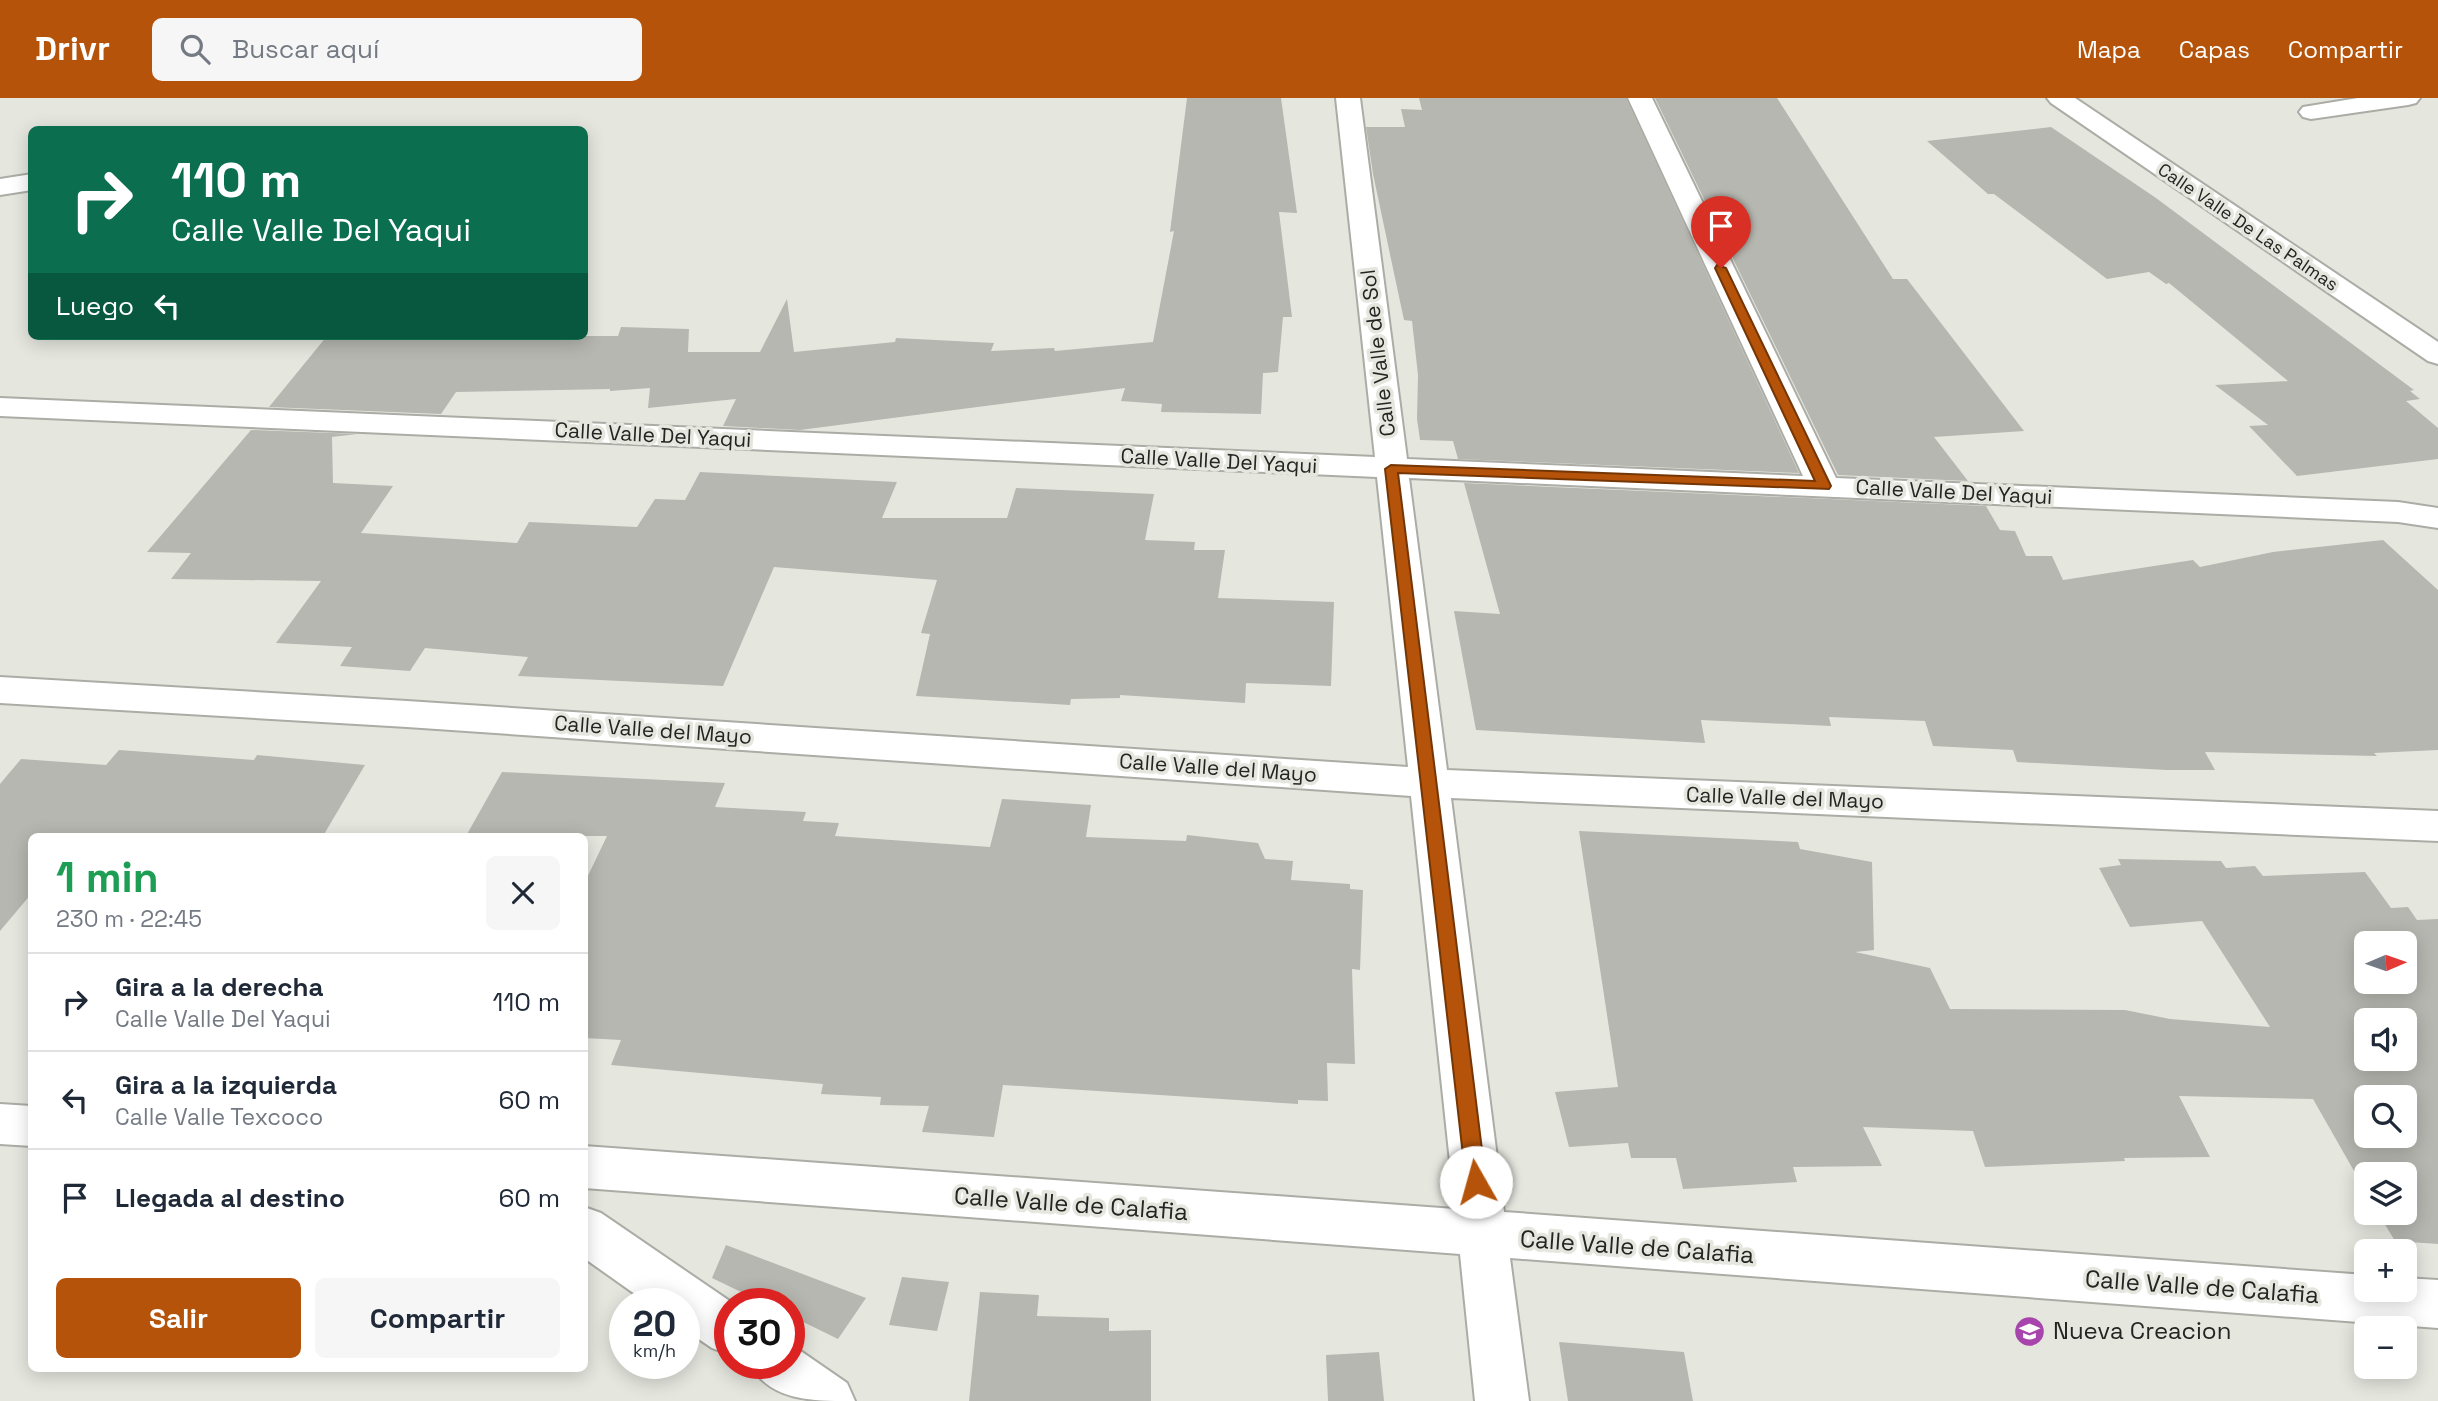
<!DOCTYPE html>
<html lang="es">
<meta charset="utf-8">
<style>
:root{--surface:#fff;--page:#f6f6f7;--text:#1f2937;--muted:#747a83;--line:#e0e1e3;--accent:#b45309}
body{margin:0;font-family:"Space Grotesk",sans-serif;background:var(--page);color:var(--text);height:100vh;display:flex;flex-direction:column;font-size:26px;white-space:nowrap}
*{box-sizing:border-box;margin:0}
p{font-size:23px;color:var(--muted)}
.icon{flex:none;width:38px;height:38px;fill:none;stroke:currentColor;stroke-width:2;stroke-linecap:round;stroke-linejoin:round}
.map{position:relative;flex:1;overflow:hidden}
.side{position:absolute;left:28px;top:735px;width:560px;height:539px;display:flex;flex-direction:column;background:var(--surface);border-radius:10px;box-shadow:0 4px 18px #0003}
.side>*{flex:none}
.top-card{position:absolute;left:28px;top:28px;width:560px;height:214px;border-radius:10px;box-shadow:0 4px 18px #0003;background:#0b6e4f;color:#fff;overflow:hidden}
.needle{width:46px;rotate:88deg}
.tools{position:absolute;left:2354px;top:833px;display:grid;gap:14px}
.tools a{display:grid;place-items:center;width:63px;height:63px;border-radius:10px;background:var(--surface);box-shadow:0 4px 18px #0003;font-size:35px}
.speed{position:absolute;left:609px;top:1190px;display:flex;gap:14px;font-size:35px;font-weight:700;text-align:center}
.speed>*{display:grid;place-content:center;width:91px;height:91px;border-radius:50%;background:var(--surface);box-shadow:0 4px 18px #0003;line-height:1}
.speed small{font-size:18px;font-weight:400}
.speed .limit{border:10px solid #d22;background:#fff;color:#111}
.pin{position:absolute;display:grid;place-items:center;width:60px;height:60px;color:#fff;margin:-72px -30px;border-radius:50% 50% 50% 0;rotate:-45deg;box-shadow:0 0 7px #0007}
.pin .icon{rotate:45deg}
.me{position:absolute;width:77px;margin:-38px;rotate:353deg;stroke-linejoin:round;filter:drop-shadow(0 0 5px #0008)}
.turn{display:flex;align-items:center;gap:24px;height:147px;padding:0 28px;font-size:32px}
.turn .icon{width:91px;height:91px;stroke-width:2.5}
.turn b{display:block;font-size:49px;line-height:60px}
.then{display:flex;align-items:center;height:66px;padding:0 28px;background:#0003;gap:14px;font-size:26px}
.round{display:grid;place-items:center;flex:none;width:74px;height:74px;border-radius:10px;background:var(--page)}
.headline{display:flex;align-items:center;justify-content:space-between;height:119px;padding:0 28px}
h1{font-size:42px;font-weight:700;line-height:52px;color:#1e9e55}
.button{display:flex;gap:14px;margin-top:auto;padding:14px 28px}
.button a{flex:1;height:80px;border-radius:10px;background:var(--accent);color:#fff;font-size:28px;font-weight:700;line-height:80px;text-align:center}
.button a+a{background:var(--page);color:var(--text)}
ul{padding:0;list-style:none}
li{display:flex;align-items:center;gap:21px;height:98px;padding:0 28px;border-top:2px solid var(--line)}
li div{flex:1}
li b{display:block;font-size:26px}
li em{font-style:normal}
header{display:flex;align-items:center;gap:42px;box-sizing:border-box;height:98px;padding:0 35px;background:var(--accent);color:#fff}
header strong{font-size:33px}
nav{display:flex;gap:38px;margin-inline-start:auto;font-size:24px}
.search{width:490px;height:63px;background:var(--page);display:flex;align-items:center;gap:18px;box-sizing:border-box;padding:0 24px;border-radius:10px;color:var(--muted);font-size:26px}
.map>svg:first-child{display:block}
.building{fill:#b6b7b0;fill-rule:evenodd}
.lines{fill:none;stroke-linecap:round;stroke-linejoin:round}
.minor-casing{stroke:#abaca5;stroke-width:4}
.minor{fill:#fff;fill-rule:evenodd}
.route{fill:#b45309;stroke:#753606;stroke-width:2}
.labels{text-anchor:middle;stroke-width:7;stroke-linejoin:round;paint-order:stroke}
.far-street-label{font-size:18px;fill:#242522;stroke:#e5e7df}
.street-label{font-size:21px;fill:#242522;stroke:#e5e7df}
.near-street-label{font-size:24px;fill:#242522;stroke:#e5e7df}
.near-poi-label{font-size:24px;fill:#242522;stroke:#e5e7df;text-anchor:start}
</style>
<header>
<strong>Drivr</strong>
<div class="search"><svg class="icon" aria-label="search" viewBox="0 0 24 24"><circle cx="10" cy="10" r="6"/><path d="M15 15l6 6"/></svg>Buscar aquí</div>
<nav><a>Mapa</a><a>Capas</a><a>Compartir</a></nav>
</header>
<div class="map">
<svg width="2438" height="1303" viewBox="0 0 2438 1303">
<rect width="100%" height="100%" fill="#e5e7df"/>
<g class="building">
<path d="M1187,0h94l16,115 -18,-1 13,105h-9l-5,55 -15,1 -2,41 -100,-2 1,-8 -41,-3 4,-13 -325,42 -77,-4 13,-27 -88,9 2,-20 -40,3v-2l-154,3 -15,22 -172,-7 58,-71h291l3,-9 68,2 -1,23h72l27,-53 7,53 101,-10 1,-4 98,5 -3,8 63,-3 1,3 98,-9 21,-111 -4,1z"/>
<path d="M1419,0h207l173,375 -341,-14 -5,-18 -33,-1 -3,-21 1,-44 -6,-54 -8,-1 -6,-28 -25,-118 -7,-47h39l-4,-18 21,1z"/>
<path d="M1655,0h122l116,181h14l117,152 -90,6 34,44 -130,-6z"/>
<path d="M2051,29l105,71 258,192 -4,1 10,8 -14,2 32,27v31l-141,17 -48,-50 19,-1 -53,-40 73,-4 -119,-98 -3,1 -17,-12 -42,7 -113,-85h-6l-61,-53z"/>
<path d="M251,332l106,4 -25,3 1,46 60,3 -32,47 156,10 12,-21 108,5 18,-28 30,1 15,-28 197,10 -15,36h125l9,-30 138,6 -9,46 50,2 -1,8h31l-7,48 116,4 -3,84 -85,-3 -1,20 -125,-8v3l-49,1 -1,6 -154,-9 14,-62 -9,-1 16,-53 -163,-13 -51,119 -205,-10 10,-19 -103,-9 -15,23 -70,-5 12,-19 -76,-4 45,-62 -150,-2 20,-26 -44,-1z"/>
<path d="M1464,385l522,23 14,24 15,1 11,25h26l11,24 130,-20 7,7 73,-15 110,-12 55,50v160l-64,3 3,3 -172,-4 10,18h-48l-150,-8 -4,-12 -80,-4 -8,-25 -96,-4 2,9 -130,-6 4,23 -229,-13 -22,-119 46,3z"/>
<path d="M119,652l135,10 3,-5 108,10 -42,71h-291v57l-32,38v-147l21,-25 85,6z"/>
<path d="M502,674l223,11 -10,24 91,5 -3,9 36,2 -4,13 155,11 12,-48 89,6 -5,32 100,4 1,-6 71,8 7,16 28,2 -2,19 59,4v5l13,1 -3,80 -8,-1 3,95 -28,-1 1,38 -30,-1v4l-295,-19 -9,52 -72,-5 7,-26 -49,-1 1,-8 -60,-3 2,-10 -212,-19 10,-25 -37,-2v-154l23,-48h-141z"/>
<path d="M1579,733l219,11 2,7 72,13 2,88 -19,2 75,16 20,41 175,1 45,9 100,8 -68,-106 -72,6 -31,-59 22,-3 -3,-6 103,2 5,7 29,-2 8,10 102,-4 26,36 17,-1 9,13 21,-1v325l-43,-3 -17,-28h26v-39h-38v18l-53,-93 -134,-3 31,61 -86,1 1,3 -140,6 -12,-36 -110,-4 19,39 -89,1 4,15 -114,7 -7,-31h-45l-3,-15 -59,4 -14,-55 63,-5zM2366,845h38v39h-38zM2366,922h38v39h-38zM2366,999h38v39h-38z"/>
<path d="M726,1147l140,53 -28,41 -49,-24v-11h-23l-54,-26z"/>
<path d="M902,1179l47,5 -12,49 -48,-6z"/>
<path d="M980,1194l59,3 -2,21 72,2v13l42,-1v71h-182z"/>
<path d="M1559,1244l125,10 9,49h-125z"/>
<path d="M1379,1254l5,49h-56l-2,-46z"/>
</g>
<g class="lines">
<defs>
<g id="minor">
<path d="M1336,0h24l47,361 396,17 -175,-378h24l184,380 562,24 40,6v20l-40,-6 -989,-44 38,292 991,41v30l-987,-43 53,414 862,63v15h38v-12l34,2v48l-928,-70 19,143h-54l-15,-147 -876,-66v-42l871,63 -44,-413 -1004,-69 -407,-24v-26l407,24 1001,66 -31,-290 -1377,-61v-18l1375,59z"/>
<path d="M2047,0h28l363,244v22l-10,-3 -377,-258z"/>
<path d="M2358,0h62l-4,5 -8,2 -97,14 -8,-2 -4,-5 4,-5z"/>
<path d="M32,76v16l-32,5v-16z"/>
<path d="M0,1006l32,2v40l-32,-2z"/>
<path d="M584,1109l17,6 133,91h-4v51l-18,-7 -28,-19v-25h-35l-65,-46z"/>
<path d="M789,1245l58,40 8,18c-45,0 -85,0 -106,-38h40z"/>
</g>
</defs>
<use href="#minor" class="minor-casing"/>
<use href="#minor" class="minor"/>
</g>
<path class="route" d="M1717,167l9,3 105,218 -2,3 -431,-16 88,709 -3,7 -7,2 -7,-2 -3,-7 -81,-713 6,-4 424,16 -100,-213z"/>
<defs>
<symbol id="school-disc" viewBox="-11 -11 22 22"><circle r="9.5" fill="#a745ac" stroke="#e5e7df"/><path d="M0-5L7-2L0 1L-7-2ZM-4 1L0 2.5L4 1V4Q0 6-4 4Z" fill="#fff"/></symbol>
</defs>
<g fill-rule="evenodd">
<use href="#school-disc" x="2012" y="1216" width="35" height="35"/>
</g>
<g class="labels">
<g class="far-street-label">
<text transform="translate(2248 129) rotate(34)" y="6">Calle Valle De Las Palmas</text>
</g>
<g class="street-label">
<text transform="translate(1378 255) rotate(-97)" y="7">Calle Valle de Sol</text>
<text transform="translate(653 337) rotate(3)" y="7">Calle Valle Del Yaqui</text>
<text transform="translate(1219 363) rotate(3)" y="7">Calle Valle Del Yaqui</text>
<text transform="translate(1954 394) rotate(3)" y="7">Calle Valle Del Yaqui</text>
<text transform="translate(653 632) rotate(4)" y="7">Calle Valle del Mayo</text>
<text transform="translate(1218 670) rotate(4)" y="7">Calle Valle del Mayo</text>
<text transform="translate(1785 700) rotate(2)" y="7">Calle Valle del Mayo</text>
</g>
<g class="near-street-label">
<text transform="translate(1071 1106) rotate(4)" y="8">Calle Valle de Calafia</text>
<text transform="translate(1637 1149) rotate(4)" y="8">Calle Valle de Calafia</text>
<text transform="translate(2202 1189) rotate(4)" y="8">Calle Valle de Calafia</text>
</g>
<g class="near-poi-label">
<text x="2053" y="1241">Nueva Creacion</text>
</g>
</g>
</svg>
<div class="tools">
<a><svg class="needle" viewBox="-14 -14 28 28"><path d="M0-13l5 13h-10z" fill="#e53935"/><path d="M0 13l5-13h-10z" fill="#747a83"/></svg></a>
<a><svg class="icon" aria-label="sound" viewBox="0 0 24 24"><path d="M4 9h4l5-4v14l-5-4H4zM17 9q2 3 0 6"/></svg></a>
<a><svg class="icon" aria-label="search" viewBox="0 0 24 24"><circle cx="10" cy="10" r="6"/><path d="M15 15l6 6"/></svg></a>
<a><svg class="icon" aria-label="layers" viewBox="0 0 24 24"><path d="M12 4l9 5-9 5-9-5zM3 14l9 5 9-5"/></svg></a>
<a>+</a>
<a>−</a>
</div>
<div class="speed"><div>20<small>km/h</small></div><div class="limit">30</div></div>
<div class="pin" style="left:1721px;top:170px;background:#d93025"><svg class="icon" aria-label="arrive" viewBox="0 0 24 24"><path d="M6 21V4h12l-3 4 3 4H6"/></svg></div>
<svg class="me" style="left:1476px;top:1084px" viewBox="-20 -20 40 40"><circle r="19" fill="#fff"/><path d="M0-13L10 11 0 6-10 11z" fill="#b45309"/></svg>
<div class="top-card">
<div class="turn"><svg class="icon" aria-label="right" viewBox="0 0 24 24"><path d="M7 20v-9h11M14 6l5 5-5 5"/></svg><div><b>110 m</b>Calle Valle Del Yaqui</div></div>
<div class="then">Luego<svg class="icon" aria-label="left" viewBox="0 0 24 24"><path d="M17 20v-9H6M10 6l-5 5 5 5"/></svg></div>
</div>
<section class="side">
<div class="headline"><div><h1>1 min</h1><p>230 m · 22:45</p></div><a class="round"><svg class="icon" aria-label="close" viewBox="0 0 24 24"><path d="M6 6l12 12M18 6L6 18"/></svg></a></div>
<ul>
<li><svg class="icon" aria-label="right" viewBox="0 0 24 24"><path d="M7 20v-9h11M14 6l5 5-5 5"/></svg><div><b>Gira a la derecha</b><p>Calle Valle Del Yaqui</p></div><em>110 m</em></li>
<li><svg class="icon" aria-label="left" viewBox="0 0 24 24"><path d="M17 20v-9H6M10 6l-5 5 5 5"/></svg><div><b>Gira a la izquierda</b><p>Calle Valle Texcoco</p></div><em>60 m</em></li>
<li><svg class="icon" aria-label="arrive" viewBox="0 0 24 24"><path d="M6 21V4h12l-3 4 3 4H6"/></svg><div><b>Llegada al destino</b></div><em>60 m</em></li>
</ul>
<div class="button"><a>Salir</a><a>Compartir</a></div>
</section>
</div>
